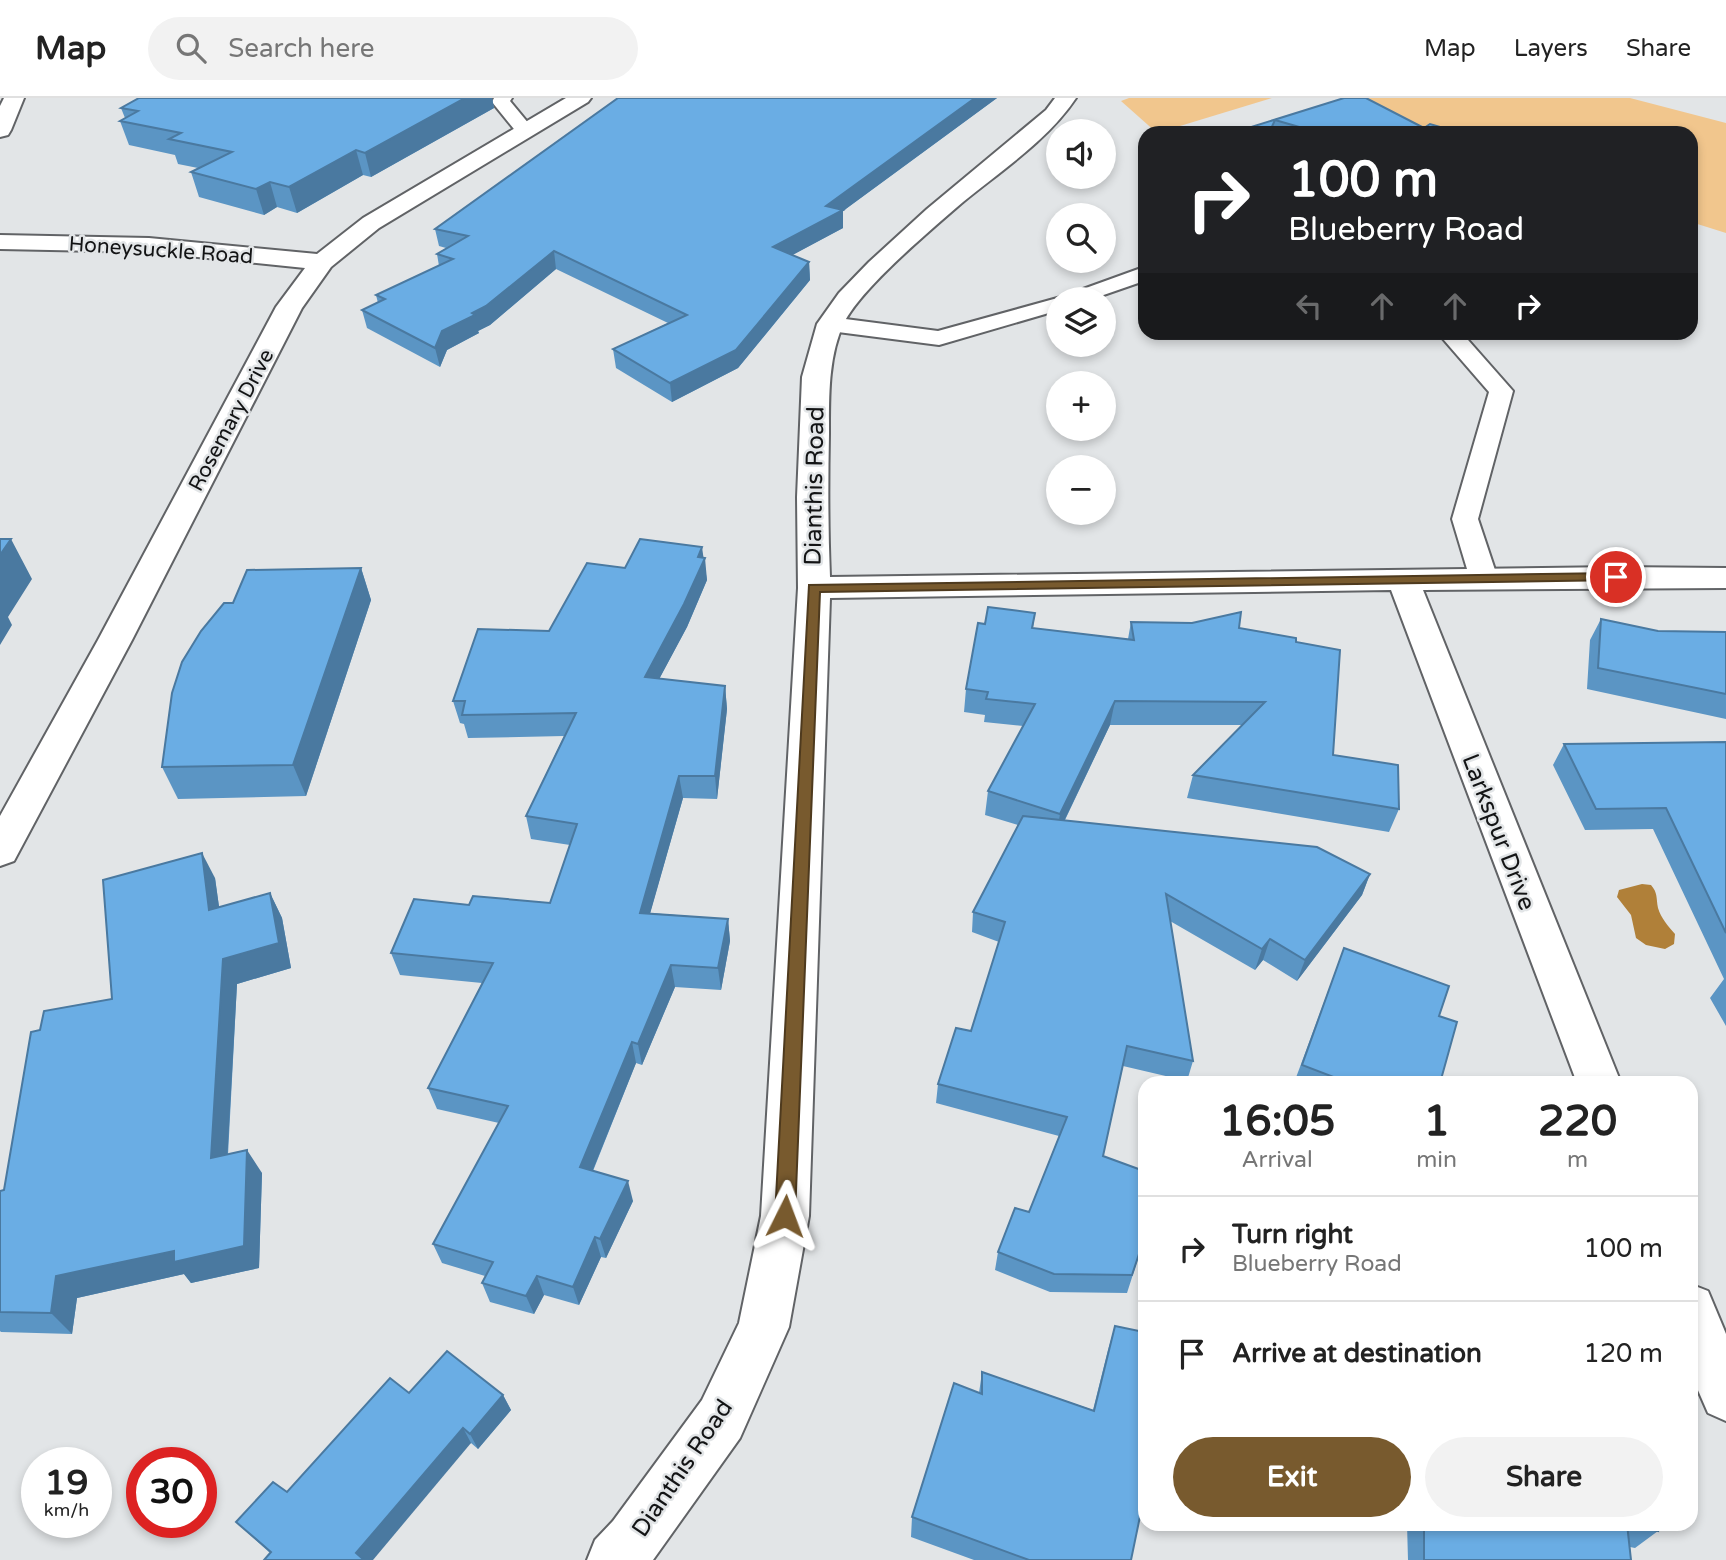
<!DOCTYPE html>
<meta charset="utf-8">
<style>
:root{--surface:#fff;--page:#f2f2f2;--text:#222;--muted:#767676;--line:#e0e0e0;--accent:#785a2e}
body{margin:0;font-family:"Varela Round",sans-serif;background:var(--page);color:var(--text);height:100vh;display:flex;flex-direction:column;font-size:26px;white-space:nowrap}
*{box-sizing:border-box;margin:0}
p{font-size:23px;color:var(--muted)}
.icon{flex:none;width:38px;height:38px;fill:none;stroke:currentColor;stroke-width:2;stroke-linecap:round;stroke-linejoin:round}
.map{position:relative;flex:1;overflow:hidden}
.side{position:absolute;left:1138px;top:978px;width:560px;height:455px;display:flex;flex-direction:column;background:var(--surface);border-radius:21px;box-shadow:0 4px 10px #0003}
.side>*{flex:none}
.hud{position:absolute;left:1138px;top:28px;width:560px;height:214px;border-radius:21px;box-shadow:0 4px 10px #0003;background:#202124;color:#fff;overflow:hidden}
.buttons{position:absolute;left:1046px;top:21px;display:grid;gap:14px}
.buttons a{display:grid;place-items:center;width:70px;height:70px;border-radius:50%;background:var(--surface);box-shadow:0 4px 10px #0003;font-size:35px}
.speed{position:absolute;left:21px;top:1349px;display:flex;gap:14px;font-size:35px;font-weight:700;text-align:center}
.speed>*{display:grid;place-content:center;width:91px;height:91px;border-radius:50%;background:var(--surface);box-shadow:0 4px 10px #0003;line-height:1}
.speed small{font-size:18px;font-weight:400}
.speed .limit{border:10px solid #d22;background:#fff;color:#111}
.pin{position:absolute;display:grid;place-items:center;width:60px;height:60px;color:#fff;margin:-30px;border:4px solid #fff;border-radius:50%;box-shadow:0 2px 7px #0007}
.me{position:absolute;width:77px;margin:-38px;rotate:3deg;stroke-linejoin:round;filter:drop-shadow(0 0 5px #0008)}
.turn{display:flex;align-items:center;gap:24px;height:147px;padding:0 35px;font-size:32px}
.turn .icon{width:91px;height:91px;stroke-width:2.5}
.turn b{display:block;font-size:49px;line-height:60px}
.lanes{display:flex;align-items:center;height:66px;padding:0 35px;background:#0003;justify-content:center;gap:35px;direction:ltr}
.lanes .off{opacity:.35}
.eta{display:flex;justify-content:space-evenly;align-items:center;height:119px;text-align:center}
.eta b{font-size:42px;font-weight:800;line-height:49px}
.cta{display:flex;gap:14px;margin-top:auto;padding:14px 35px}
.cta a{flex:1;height:80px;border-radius:42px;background:var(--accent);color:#fff;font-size:28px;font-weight:800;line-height:80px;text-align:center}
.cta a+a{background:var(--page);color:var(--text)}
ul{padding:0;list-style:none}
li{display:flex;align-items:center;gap:21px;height:105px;padding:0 35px;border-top:2px solid var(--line)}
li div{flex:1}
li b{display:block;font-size:26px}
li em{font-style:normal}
header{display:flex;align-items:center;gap:42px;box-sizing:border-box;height:98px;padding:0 35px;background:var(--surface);border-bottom:2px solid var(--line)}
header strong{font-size:33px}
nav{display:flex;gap:38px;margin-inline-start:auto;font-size:24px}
.search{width:490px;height:63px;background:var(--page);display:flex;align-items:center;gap:18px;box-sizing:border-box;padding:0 24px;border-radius:38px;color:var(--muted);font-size:26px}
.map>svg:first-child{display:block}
.green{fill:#f1c68d}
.water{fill:#b08039}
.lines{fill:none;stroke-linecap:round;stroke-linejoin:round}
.lane-casing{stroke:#616366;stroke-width:4}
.street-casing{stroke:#616366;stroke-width:4}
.lane{fill:#fff;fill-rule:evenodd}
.street{fill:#fff;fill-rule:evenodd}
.wall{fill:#5b95c4}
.shaded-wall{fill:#4a79a0}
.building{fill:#6aade4;stroke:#4a79a0;stroke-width:2}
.route{fill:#785a2e;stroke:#4e3a1e;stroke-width:2}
.labels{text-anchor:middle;stroke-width:5;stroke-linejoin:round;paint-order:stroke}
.far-street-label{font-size:21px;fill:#131415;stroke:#e2e5e7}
.street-label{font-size:24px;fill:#131415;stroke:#e2e5e7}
</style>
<header>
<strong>Map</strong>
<div class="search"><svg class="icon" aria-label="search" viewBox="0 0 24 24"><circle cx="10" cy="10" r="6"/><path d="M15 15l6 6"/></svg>Search here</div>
<nav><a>Map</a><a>Layers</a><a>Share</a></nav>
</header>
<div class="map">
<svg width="1726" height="1462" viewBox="0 0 1726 1462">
<rect width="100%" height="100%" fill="#e2e5e7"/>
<g class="green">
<path d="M1129,0h143l-115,35 -36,-32z"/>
<path d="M1362,0h268l96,25v110l-35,-11 -1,-89h-271z"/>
</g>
<path class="water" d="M1642,786l9,1c7,8 5,13 7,23 3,10 10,18 17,26l-1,10 -9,5 -19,-4 -10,-7 -5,-23 -14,-18 2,-7z"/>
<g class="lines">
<defs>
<g id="lane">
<path d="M494,0h18l-2,3 24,29 -2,4h-14l-26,-32z"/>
<path d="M1144,169v14l-52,18h-33v11l-120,35 -109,-14 -8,-2 -3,-5 3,-5 8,-2 108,14 123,-34z"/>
<path d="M1437,234h24l52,59 -35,128 20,60 -4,6 -10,3 -10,-3 -4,-6 -18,-60 37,-127z"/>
</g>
<g id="street">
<path d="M4,0h20l-13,32 -3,5 -8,2v-31z"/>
<path d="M566,0h25l-3,4 -209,126 -48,39 -29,41 -170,332 -118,221 -14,5v-50l98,-176 178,-333 29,-39 -156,-16 -149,-3v-14l149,3 168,16 46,-36z"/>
<path d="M1055,0h21c-28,42 -74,72 -113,104 -31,27 -102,86 -119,121 -16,33 -15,75 -15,111 -1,48 -1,95 1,143l786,-10 110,1v20l-303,2 198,493h-44l-186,-493 -561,8 -21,618 -20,111 -49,111 -87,122h-66l8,-20 18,-19 89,-121 37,-77 22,-107 37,-628 -1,-91 5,-120 15,-53 22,-31 30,-31 58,-53 119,-99z"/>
<path d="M1690,1186l18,7 18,43v87l-18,-8 -18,-41z"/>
</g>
</defs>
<use href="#lane" class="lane-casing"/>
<use href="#street" class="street-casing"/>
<use href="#lane" class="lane"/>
<use href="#street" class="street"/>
</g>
<g class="wall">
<path d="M139,0h353l2,10 -123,69 -8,-2 -66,38 -20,-6 -13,8 -65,-18 -8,-25 7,-4 -20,-4 -3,-9 -46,-10 -9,-24 5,-3 -4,-10z"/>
<path d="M618,0h379l-154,113v17l-51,27 17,7 1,18 -72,88 -66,34 -56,-34 -3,-19 55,-26 -112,-54 -66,56 -12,6 1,2 -32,17 -7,17 -73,-39 -5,-18 16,-7 -2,-8 63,-29 -2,-12 9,-6 -7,-2 -4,-17z"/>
<path d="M1344,0l80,30 37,5h-229z"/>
<path d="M703,459l4,23 -20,47 -28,52 66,7 2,23 -10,90 -34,-1 -33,115 78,6 2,22 -9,49 -46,-3 -33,78 -6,-2 -43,108 40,30 -27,57 -5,-1 -22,48 -35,-10 -10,19 -44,-12 -8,-19 3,-7 -43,-13 -9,-19 66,-121 -62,-14 -9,-21 54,-105 -82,-8 -9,-22 78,-48 81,-2 20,-58 -39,-6 -5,-23 38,-80 -96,2 -4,-14 -4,-1 -7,-22 96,-70 76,-63z"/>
<path d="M361,470l10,32 -65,196 -128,3 -16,-32 71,-164z"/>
<path d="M1035,515l-2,15 95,11 3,-17 108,6 57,14 37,113 66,54 -10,23 -202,-34 6,-23 49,-50h-132l-45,95 305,54 -8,21 -65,86 -34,-21 -8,10 -85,-49 23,140 -6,20 -64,-15 -20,90 41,84 -17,53 -77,-1 -55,-22 3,-18 31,-40 30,-76 -123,-33 2,-19 33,-53 28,-89 -27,-10 1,-20 45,-87 -33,-10 3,-24 35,-65 -39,-4 1,-7 -21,-3 2,-23 19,-65z"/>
<path d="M1601,521l57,12 68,1v87l-139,-30 3,-49z"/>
<path d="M1726,644v284l-16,-28 14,-19 -71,-150 -68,1 -32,-65 11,-21z"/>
<path d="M215,780l4,29 51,-14 12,25 9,50 -54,16 -9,171 34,18 -3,95 -68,15 -7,-9 -107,24 -5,36 -71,-2 -1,-1v-140l4,-1 36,-160 72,-31z"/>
<path d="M1344,850l95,68 1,67h-146z"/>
<path d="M1115,1228l16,234h-157l-63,-23 1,-20 67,-124 3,-21 111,38 15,-60z"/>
<path d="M409,1295l94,2 8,15 -33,39 -7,-6 -201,110 -34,-31 51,-30z"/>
<path d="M1407,1426h250l1,7 -23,17 -5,-1 1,13h-223z"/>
</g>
<g class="shaded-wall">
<path d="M465,0h27l2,10 -123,69 -6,-24z"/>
<path d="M975,0h22l-154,113v17l-69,37 -1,-18 53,-41z"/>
<path d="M356,52l7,25 -66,38 -8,-26z"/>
<path d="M270,84l7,25 -13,8 -8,-26z"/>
<path d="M554,153l2,18 -66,56 -12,6 1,2 -32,17 -7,17 -5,-19 7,-17 30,-18z"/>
<path d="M809,164l1,18 -72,88 -66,34 -2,-19z"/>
<path d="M11,441l21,40 -24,38 4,8 -12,20v-90z"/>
<path d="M702,449l2,14 1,-3 2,22 -20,47 -39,73 -3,-23z"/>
<path d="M361,470l10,32 -65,196 -13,-31z"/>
<path d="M725,588l2,23 -10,90 -2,-23z"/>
<path d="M1115,603l-5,24 -54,113 4,-24z"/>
<path d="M679,678l4,22 -39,137 -4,-22z"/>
<path d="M202,755l13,25 8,57 -14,-25z"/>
<path d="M1370,776l-8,21 -65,86 8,-21z"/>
<path d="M270,795l12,25 9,50 -54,16 -11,197 -15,-23 12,-199z"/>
<path d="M728,821l2,22 -9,49 -3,-22z"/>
<path d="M1270,841l-7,21 -8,10 7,-21z"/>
<path d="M671,867l4,22 -33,78 -4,-21z"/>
<path d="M632,944l4,21 -50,124 -6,-20z"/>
<path d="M247,1052l15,23 -3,95 -68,15 -7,-9 -107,24 -5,36 -21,-21 5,-37z"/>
<path d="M628,1083l5,20 -27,57 -6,-19z"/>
<path d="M595,1139l6,20 -22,48 -6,-18z"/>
<path d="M537,1178l7,19 -10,19 -8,-18z"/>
<path d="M503,1297l8,15 -33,39 -8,-15z"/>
<path d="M463,1330l8,15 -98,117h-10l-7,-7z"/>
</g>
<g class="building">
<path d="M139,0h326l-100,55 -9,-3 -67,37 -19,-5 -14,7 -65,-17 41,-20 -63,-13 12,-6 -61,-12 18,-10 -17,-3z"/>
<path d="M618,0h357l-149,108 17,4 -70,37 36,15 -73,88 -66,33 -57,-34 74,-34 -133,-64 -68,55 -14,7 3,2 -33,16 -7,17 -73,-38 23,-11 -9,-4 77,-36 -16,-5 31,-18 -33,-7z"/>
<path d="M1344,0h22l58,30 6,-4 31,9h-141l-45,-13 -6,13h-37z"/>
<path d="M0,441h11l-11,16z"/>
<path d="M640,441l62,8 -4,10 7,1 -21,46 -39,73 80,9 -10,90h-36l-39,137 88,6 -10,49 -47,-3 -33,79 -6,-2 -52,125 48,14 -28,58 -5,-2 -22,50 -36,-11 -11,20 -44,-13 11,-21 -60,-18 75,-138 -80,-18 65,-125 -102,-10 23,-54 55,6 4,-9 77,7 27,-79 -51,-8 50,-103 -114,2 3,-14h-12l25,-72 71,2 38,-68 38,5z"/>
<path d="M361,470l-68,197 -131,2 10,-74 10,-31 19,-31 23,-28h9l14,-33z"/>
<path d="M988,509l47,6 -3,15 102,12 -3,-18 61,1 49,-11 -2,16 57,10v4l44,8 -7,105 65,10 1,44 -206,-34 72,-73 -150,-1 -55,113 -72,-23 47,-87 -49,-5 2,-7 -22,-3 12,-66 7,1z"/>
<path d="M1601,521l57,12 68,1v62l-128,-26z"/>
<path d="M1726,644v191l-60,-125 -70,1 -32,-65z"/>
<path d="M1023,718l294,31 53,27 -65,86 -35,-21 -8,10 -96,-55 27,167 -66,-15 -24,110 41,15v68l-12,36 -78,-1 -56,-22 17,-44 14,4 38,-95 -129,-33 18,-56 15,3 34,-109 -32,-10z"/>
<path d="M202,755l7,57 61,-17 9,50 -56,16 -12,199 36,-8 -3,96 -70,16v-11l-118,25 -5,37 -51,-1v-121l4,-1 27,-158 9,-2 4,-19 68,-12 -9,-119z"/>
<path d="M1344,850l105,38 -10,30 18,6 -17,61h-91l-47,-18z"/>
<path d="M1115,1228l29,6v165l-13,63h-102l-117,-43 42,-134 28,11v-22l112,39z"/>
<path d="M447,1253l56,44 -33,39 -7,-6 -107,125 8,7h-100l7,-8 -35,-30 37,-40 14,10 103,-114 19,15z"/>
<path d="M1424,1426h203l4,36h-207z"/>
<path d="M1628,1426h29l1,7z"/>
</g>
<path class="route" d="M1616,475l5,1v6l-801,12 -25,624 -3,7 -7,2 -7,-2 -3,-7 34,-631z"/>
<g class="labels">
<g class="far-street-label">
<text transform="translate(161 152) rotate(4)" y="7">Honeysuckle Road</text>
<text transform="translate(231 322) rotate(-62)" y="7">Rosemary Drive</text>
</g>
<g class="street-label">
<text transform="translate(814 388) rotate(-89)" y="8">Dianthis Road</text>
<text transform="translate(1499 734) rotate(69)" y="8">Larkspur Drive</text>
<text transform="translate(682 1370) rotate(-56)" y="8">Dianthis Road</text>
</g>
</g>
</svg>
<div class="buttons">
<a><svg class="icon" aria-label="sound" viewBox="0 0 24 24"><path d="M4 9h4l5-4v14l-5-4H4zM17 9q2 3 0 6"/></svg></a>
<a><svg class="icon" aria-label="search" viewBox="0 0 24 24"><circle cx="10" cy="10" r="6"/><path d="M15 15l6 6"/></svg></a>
<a><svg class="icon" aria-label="layers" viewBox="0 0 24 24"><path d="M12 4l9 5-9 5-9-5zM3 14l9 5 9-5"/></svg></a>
<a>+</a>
<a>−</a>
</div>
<div class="speed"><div>19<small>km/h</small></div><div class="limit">30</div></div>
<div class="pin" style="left:1616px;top:479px;background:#d93025"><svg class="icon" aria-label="arrive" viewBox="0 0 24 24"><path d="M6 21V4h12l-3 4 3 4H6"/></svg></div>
<svg class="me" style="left:785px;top:1118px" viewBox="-20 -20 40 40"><path d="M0-17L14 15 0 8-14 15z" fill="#785a2e" stroke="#fff" stroke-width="4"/></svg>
<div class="hud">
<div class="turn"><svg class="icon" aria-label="right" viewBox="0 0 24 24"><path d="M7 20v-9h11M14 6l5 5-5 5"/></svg><div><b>100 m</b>Blueberry Road</div></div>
<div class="lanes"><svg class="icon off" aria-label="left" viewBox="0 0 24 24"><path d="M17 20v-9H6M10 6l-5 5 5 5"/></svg><svg class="icon off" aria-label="ahead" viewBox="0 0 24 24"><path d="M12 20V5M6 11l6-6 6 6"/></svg><svg class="icon off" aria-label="ahead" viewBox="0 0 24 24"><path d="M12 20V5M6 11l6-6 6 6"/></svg><svg class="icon" aria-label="right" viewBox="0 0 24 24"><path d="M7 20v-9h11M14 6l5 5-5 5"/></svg></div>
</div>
<section class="side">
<div class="eta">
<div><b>16:05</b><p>Arrival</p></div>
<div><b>1</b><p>min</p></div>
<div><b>220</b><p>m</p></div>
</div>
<ul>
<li><svg class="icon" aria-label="right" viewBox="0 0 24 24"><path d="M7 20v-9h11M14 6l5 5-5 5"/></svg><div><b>Turn right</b><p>Blueberry Road</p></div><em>100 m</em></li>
<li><svg class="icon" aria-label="arrive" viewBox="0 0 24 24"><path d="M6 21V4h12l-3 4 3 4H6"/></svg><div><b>Arrive at destination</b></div><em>120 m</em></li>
</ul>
<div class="cta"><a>Exit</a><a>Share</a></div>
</section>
</div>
